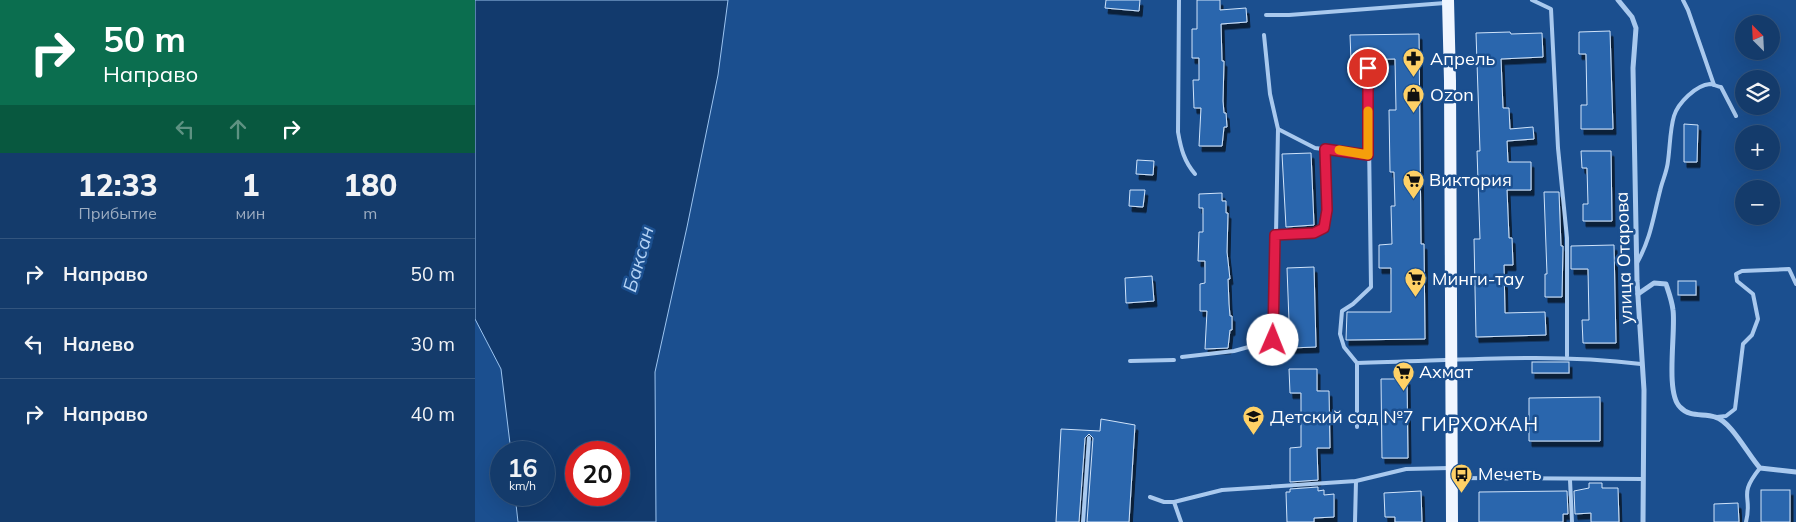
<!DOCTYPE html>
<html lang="ru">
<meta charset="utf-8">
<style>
:root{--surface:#143b6b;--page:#1d4271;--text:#f1f3f6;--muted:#9dadc1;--line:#33557e}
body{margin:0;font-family:Mulish,sans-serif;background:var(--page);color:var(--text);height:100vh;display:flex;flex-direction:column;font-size:19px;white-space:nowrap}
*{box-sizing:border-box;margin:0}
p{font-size:16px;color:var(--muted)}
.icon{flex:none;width:28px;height:28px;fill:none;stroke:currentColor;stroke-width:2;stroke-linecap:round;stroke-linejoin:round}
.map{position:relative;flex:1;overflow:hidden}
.sheet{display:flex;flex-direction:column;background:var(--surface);width:475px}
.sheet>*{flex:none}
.guide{background:#0b6e4f;color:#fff;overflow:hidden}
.needle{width:32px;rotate:336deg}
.fabs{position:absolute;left:1260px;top:15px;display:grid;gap:10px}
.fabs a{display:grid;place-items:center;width:45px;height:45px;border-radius:50%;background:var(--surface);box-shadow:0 5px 20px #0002,0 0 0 1px var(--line);font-size:25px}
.speed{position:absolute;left:15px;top:441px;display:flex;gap:10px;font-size:25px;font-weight:700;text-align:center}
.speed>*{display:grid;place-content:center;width:65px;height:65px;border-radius:50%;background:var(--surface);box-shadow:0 5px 20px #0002,0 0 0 1px var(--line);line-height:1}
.speed small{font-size:12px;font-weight:400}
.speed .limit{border:8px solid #d22;background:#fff;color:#111}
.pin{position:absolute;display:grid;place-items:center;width:42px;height:42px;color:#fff;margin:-21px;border:2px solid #fff;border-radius:50%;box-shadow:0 1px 5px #0007}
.me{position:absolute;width:55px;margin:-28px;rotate:1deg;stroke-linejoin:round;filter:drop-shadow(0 0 4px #0008)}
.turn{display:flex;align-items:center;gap:18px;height:105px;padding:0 20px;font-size:22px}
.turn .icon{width:65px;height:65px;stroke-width:2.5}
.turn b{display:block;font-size:35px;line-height:42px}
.lanes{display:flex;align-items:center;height:48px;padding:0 20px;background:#0003;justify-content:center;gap:25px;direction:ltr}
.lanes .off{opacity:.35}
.eta{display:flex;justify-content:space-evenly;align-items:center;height:85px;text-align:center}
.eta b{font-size:30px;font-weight:800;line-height:35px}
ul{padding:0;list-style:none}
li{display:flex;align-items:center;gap:15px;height:70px;padding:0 20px;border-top:1px solid var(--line)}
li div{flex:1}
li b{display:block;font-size:19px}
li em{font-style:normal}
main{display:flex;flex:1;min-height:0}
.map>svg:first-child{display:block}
.water{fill:#123a6d;stroke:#9cc4f0;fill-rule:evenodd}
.building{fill:#2a66ad;stroke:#cfe3fa;filter:url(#shadow)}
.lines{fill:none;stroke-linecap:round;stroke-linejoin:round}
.service{stroke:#a9c9ee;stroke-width:4}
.minor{stroke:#a9c9ee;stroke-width:5}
.primary{stroke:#f0f6ff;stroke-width:12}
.route-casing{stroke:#92132f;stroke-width:12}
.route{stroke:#e11d48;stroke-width:9}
.slow{stroke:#f59e0b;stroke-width:9}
.labels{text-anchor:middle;stroke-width:5;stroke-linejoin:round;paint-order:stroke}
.poi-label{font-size:18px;fill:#fff;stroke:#1b4f8f;text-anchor:start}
.street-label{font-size:18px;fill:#fff;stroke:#1b4f8f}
.water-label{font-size:19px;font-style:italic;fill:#b5d3f5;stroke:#1b4f8f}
.neighbourhood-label{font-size:19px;letter-spacing:1px;fill:#fff;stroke:#1b4f8f}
</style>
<main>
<section class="sheet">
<div class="guide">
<div class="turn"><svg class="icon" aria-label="right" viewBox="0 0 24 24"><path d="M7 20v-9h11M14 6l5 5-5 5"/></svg><div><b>50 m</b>Направо</div></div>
<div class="lanes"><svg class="icon off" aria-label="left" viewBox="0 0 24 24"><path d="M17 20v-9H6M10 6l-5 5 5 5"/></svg><svg class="icon off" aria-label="ahead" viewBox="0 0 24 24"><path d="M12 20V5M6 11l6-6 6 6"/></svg><svg class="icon" aria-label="right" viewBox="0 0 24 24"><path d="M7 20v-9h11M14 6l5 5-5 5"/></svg></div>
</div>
<div class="eta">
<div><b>12:33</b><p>Прибытие</p></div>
<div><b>1</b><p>мин</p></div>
<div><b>180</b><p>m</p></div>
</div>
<ul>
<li><svg class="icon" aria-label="right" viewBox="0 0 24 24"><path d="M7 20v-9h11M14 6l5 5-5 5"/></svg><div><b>Направо</b></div><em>50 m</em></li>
<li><svg class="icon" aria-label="left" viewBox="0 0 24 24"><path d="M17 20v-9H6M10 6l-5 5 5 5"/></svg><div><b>Налево</b></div><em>30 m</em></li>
<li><svg class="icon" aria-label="right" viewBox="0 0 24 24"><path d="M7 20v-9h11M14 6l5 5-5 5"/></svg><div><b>Направо</b></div><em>40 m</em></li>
</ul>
</section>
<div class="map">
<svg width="1321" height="522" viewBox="0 0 1321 522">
<defs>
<filter id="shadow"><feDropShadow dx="3" dy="5.5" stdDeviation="0" flood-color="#0009"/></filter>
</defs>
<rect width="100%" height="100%" fill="#1b4f8f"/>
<path class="water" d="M0,0h253l-10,75 -31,152 -32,145 1,150h-138l-3,-27h29v-43h-33l-10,-83 -26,-50zM101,452h43v43h-43z"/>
<g class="building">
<path d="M631,0h34l-1,11 -34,-3z"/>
<path d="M722,0h23v10l26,-2 1,14 -26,2 1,37h2l-1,40 1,12h2l1,14h-3l-2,19h-23l2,-38h-7l-1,-28h6v-22h-7v-29h5z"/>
<path d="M1135,31l3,98h-32v-24h6l-1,-51h-7v-22z"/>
<path d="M1035,32l1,2 31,-1 1,24 -42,2 2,49h6l1,21 23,-2 1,12 -27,2 1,21h23v28h-24l2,48h3l1,27h-9l1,48 40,-1 1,23 -70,2 -2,-98h6l-3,-88h3l-4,-118z"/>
<path d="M944,34l2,210h3l1,95 -79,1 1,-28h44v-44h-12v-23l13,-1 -1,-38h4l-1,-34h-4l-1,-62h7l-1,-51 -44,1 -1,-25z"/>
<path d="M1209,124l14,1 -1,37h-13z"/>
<path d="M1106,151h30l1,70h-29v-17h5l-1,-36h-5z"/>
<path d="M836,153l3,72 -28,2 -4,-73z"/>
<path d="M662,160l17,1 -1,14 -17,-1z"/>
<path d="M655,190h15l-2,17 -14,-1z"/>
<path d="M1069,192h15l2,54h2l-1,51h-17v-23h2z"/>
<path d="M747,193v8h4v12h2l-1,39 3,27h-2l1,25 1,12h2v14h-2l-2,18 -23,1 2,-38h-7v-27l5,-1v-22h-7l1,-29h4v-24h-4v-14z"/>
<path d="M1139,245l2,98h-33l-1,-23h7l-1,-51h-17v-23z"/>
<path d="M839,267l2,80 -26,1 -3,-80z"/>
<path d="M677,276l2,25 -28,2 -1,-25z"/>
<rect x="1203" y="281" width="18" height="14"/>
<rect x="1057" y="362" width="37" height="11"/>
<path d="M814,369h28v22h12l1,57h-13l1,32 -28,2v-34l11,-1v-54h-11z"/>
<path d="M906,379h26l1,79h-26z"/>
<path d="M1125,397v44h-71v-43z"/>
<path d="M626,419l34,6 -6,97h-42l6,-84 -4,-4 -4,4 -6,84h-23l5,-93 39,2z"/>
<path d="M1114,483h13v5h16l1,34h-28v-9l-16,1 -1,-23 15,-3z"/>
<path d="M843,487v4l6,-1v5l10,-1v23l-20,1v4h-27l-1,-30h4v-3z"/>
<rect x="1286" y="490" width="29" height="32"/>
<path d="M946,491l1,31h-27v-5h-10l-1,-24z"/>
<path d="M1092,491l1,23h-5v8h-84v-30z"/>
<path d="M1263,503l1,19h-25v-18z"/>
</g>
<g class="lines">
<g class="service">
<path d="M704,0l-1,132c3,17 6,29 17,42"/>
<path d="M1057,0l19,9 7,139 9,90v118"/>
<path d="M1208,0l5,10 26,75"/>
<path d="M791,15h23l156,-12"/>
<path d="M803,129l37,19 53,7"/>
<path d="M800,235l39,-2 10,-5 3,-18 -2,-61"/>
<path d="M1162,263c14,-25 16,-45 23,-72 2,-10 7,-19 8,-30 2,-14 2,-32 6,-45 4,-13 22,-31 36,-32 3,0 8,3 11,3l15,29"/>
<path d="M707,357l52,-6 40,-11 4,-211 -8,-35 -6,-59"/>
<path d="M655,361l44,-1"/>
<path d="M882,363c97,-2 188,-11 284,1"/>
<path d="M1242,417l9,-1 9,-7 8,-65 9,-9 6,-16 -5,-25 -16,-13 -1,-7 6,-3 47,-2 7,15"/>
<path d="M882,427v-64l-13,-16 -4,-13 2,-23 11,-7 18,-17 -3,-219"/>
<path d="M980,478l188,1"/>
<path d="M1095,480l2,42"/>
<path d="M675,497l14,5h10l48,-12 134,-9 50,-12 44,-1"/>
<path d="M699,502l7,20"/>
<path d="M608,522l6,-84"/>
<path d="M880,522l1,-41"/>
<path d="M1271,522c7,-28 -9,-25 14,-54"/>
</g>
<g class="minor">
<path d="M1143,0l14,17 4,11 -3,40 4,213 7,109 -1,132"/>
<path d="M1163,294l16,-11 12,1c3,9 6,17 7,26 3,21 -8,83 7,97 10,11 23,6 35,10 16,4 33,38 45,51l36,4"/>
</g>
<path class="primary" d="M973,0l2,81 2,441"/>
</g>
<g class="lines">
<defs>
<path id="route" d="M798,340l2,-105 39,-2 10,-5 3,-18 -2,-61 43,6v-87"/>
</defs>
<use href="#route" class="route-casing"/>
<use href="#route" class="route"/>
<path class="slow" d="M864,150l29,5v-44"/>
</g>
<defs>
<symbol id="pharmacy-pin" viewBox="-11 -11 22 30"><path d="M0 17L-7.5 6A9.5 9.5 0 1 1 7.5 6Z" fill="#ffd166" stroke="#1b4f8f"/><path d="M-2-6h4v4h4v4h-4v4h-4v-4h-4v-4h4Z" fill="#111"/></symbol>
<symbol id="shop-pin" viewBox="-11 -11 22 30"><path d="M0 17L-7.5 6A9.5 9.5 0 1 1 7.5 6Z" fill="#ffd166" stroke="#1b4f8f"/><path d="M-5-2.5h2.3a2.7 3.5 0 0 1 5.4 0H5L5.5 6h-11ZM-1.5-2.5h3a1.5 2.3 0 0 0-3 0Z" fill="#111"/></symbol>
<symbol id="supermarket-pin" viewBox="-11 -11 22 30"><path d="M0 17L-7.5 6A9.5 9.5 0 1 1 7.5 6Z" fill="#ffd166" stroke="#1b4f8f"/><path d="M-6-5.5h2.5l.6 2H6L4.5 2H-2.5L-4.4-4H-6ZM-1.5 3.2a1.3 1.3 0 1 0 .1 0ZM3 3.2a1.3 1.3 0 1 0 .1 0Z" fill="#111"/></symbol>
<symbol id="school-pin" viewBox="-11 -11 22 30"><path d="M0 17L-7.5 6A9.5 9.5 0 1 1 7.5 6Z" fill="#ffd166" stroke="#1b4f8f"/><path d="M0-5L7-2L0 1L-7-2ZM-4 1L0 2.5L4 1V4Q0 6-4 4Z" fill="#111"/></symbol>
<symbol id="bus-pin" viewBox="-11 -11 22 30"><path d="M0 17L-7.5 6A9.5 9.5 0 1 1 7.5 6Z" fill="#ffd166" stroke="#1b4f8f"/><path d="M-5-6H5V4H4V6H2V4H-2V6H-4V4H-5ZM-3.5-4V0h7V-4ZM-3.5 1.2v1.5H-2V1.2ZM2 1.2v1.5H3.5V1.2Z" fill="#111"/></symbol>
</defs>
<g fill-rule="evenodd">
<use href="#pharmacy-pin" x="926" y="46" width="25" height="34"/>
<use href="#shop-pin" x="926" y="82" width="25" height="34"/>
<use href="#supermarket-pin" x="926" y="168" width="25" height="34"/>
<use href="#supermarket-pin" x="928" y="266" width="25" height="34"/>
<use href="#supermarket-pin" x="916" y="360" width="25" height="34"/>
<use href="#school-pin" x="766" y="404" width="25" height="34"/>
<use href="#bus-pin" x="974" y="462" width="25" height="34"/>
</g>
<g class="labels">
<g class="poi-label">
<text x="955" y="65">Апрель</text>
<text x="955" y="101">Ozon</text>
<text x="954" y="186">Виктория</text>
<text x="957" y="285">Минги-тау</text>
<text x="944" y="378">Ахмат</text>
<text x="795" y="423">Детский сад №7</text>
<text x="1003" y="480">Мечеть</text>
</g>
<g class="street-label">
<text transform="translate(1149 258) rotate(-92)" y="6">улица Отарова</text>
</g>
<g class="water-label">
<text transform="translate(163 259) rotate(-74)" y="7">Баксан</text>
</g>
<g class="neighbourhood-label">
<text x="1005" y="431">ГИРХОЖАН</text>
</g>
</g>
</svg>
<div class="fabs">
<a><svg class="needle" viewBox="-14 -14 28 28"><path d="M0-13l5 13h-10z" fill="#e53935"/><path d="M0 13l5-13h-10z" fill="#9dadc1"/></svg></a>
<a><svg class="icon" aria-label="layers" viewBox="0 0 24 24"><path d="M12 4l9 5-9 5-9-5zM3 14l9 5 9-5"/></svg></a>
<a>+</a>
<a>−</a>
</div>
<div class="speed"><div>16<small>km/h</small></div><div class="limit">20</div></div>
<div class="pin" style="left:893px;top:68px;background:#d93025"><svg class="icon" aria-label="arrive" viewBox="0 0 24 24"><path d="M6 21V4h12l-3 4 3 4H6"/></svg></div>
<svg class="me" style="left:798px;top:340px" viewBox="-20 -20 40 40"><circle r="19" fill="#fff"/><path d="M0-13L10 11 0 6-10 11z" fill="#e11d48"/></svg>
</div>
</main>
